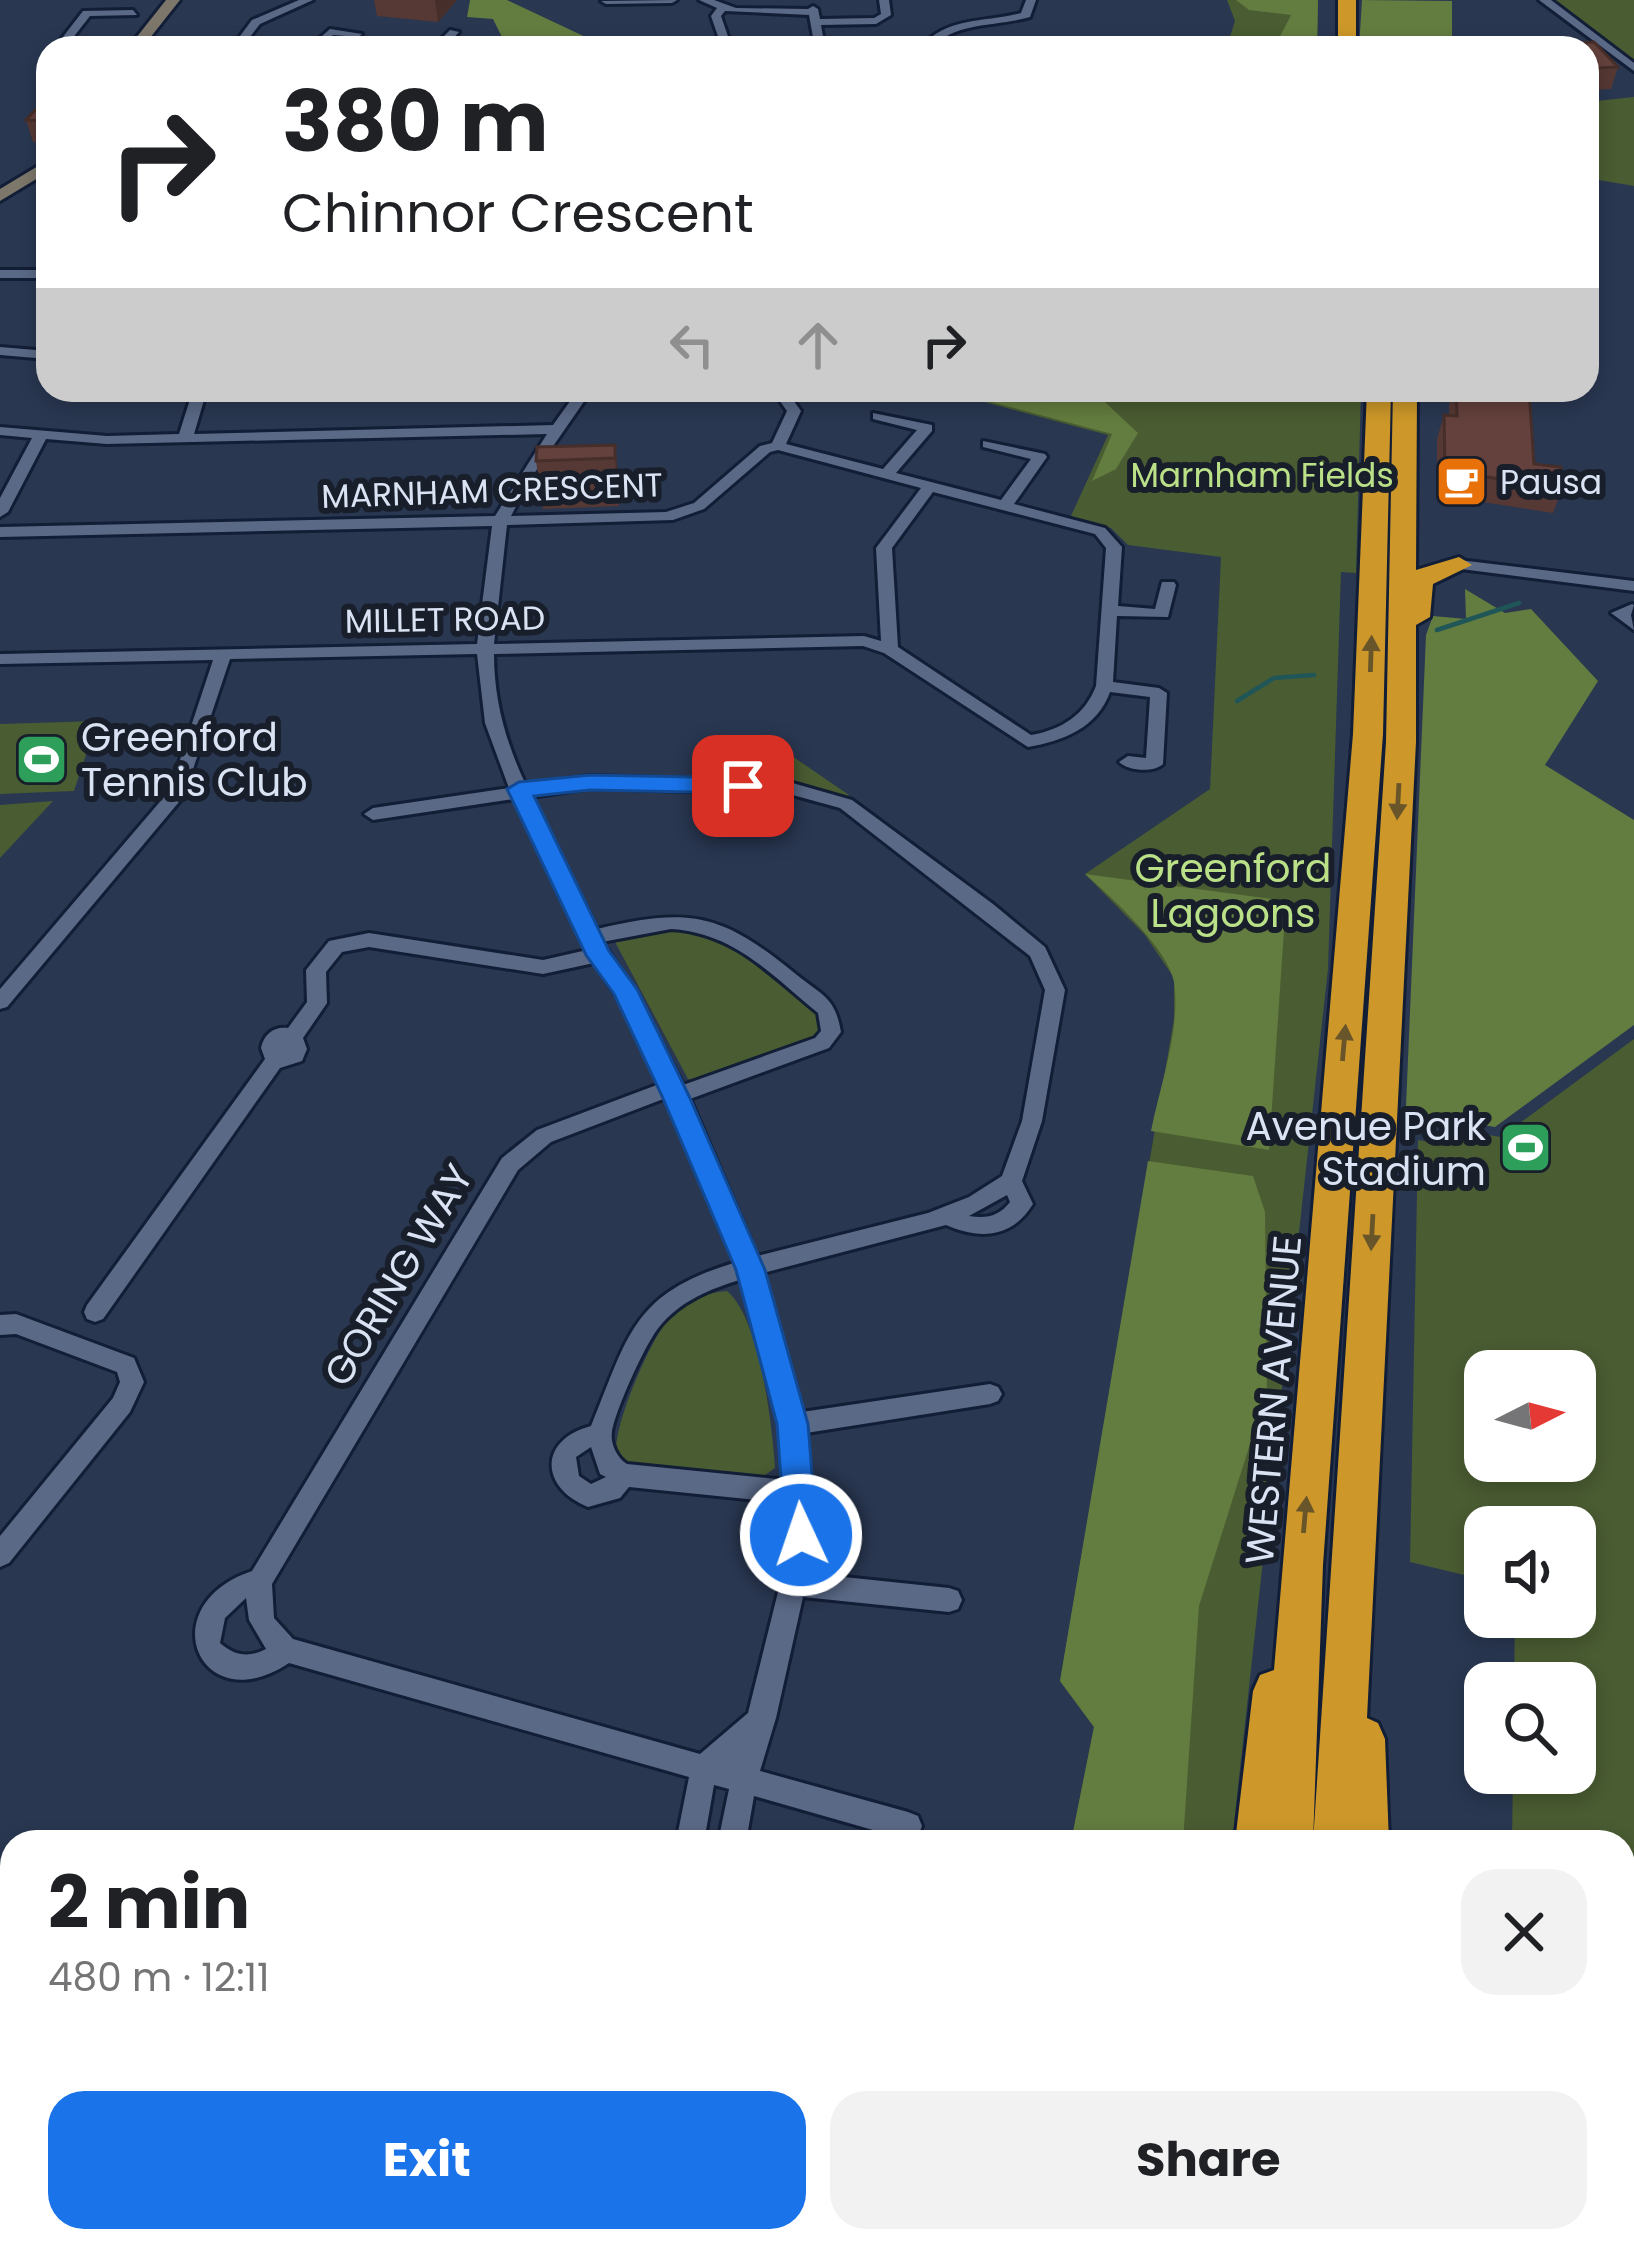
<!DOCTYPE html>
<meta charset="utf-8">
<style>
:root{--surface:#fff;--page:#f2f2f2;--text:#202124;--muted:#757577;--accent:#1a73e8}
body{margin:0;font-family:Poppins,sans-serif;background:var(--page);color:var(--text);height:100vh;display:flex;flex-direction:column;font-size:45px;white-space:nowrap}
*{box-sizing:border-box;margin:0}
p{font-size:39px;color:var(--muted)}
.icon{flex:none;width:66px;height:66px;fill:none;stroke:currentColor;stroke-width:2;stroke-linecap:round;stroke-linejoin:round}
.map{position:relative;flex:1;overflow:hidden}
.sheet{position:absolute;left:0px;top:1830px;width:1635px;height:423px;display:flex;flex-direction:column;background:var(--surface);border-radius:36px 36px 0 0;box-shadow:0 6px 18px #0003}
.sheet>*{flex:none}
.banner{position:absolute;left:36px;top:36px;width:1563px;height:366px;border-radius:36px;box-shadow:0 6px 18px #0003;background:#fff;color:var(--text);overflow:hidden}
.needle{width:78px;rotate:84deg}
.fabs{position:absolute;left:1464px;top:1350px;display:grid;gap:24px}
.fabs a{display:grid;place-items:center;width:132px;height:132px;border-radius:24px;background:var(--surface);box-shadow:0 6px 18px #0003;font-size:60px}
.pin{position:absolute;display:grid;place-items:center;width:102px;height:102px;color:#fff;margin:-51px;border-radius:24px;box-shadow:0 6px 18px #0006}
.me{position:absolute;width:132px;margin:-66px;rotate:357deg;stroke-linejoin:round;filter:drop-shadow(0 0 9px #0008)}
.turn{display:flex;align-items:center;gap:42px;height:252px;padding:0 48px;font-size:54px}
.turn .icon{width:156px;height:156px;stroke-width:2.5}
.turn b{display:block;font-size:84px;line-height:102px}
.lanes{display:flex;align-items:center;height:114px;padding:0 48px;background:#0003;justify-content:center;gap:60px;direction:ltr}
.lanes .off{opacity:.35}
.round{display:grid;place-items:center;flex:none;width:126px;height:126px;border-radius:36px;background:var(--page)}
.summary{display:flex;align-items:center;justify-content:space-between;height:204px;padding:0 48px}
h1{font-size:72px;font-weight:700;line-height:90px}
.cta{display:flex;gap:24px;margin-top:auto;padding:24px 48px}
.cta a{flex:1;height:138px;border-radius:36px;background:var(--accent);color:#fff;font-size:48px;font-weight:700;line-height:138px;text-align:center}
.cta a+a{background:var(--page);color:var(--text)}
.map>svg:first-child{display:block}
.green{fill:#4a5c32;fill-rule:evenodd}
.forest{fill:#637c3f}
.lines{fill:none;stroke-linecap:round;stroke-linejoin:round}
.stream{stroke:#215658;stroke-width:4.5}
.street-casing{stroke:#121d36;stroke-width:6}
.secondary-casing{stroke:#121d36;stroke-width:6}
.highway-casing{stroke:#121d36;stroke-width:6}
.street{fill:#5a6986;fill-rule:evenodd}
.secondary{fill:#7c776a;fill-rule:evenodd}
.highway{fill:#cd9829;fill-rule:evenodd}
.wall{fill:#563834}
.shaded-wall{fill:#462e2a}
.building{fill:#64413c;stroke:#462e2a;stroke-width:3}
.oneway{fill:#69552a}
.route{fill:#1a73e8;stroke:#114b97;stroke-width:3}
.labels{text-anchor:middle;stroke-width:12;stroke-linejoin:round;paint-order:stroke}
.far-park-label{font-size:33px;fill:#bbe188;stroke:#181e2a}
.far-poi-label{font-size:33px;fill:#dae3f4;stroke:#181e2a;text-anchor:start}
.far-street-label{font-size:33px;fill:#dae3f4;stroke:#181e2a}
.poi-label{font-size:39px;fill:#dae3f4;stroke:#181e2a;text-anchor:start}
.park-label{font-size:39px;fill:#bbe188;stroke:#181e2a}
.street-label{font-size:39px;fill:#dae3f4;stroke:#181e2a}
</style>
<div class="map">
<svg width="1634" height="2251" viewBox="0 0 1634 2251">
<rect width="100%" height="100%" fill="#293751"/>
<g class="green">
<path d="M1227,0h91l-1,48h-101l11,-2 8,-25z"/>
<path d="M1554,0h80v60z"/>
<path d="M1634,97v89l-47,-8v-76z"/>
<path d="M939,390h422l-5,183 -15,-1 -13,397 -96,873h-161l23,-115 -34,-46 114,-662v-41l-29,-43 -60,-61 125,-85 11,-232 -93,-12 -17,-17 -41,-10 38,-83z"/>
<path d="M97,721l-23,70 -74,3v-70z"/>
<path d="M792,756l57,39 -4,4 -27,-11 -100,-13 35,-18z"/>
<path d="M53,801l-53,57v-53z"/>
<path d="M678,924l43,12 97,76 4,19 -9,10 -118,40 -7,-2 -74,-139z"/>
<path d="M1634,1039v944l-11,-3v-138h-111l1,-69h62v-90h-61l1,-66h60v-90h-90v53l-75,-18 8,-422 27,4v-16l56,9zM1485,1371h90v90h-90z"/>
<path d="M727,1291c33,28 45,133 48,177l-14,10 -130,-14 -15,-10c-3,-29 36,-120 58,-142 15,-15 33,-19 53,-21z"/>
<path d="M693,2241h244l-2,10h-244z"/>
</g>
<g class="forest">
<path d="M470,0h37l102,48 -103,-3 -13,-26 -26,-2z"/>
<path d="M1236,0h82l-1,48h-43l17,-33 -42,-5z"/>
<path d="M1362,0l90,1v47h-93z"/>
<path d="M946,390h146l46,43 -22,36 -24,12 20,-47z"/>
<path d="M1465,589l40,24 26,-4 67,72 -53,84 89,55v205l-139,102 -70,-12 -19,-9 20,-471 7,-19 33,3z"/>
<path d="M1085,874l201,27 -17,249 -118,-19c9,-46 30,-102 23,-149 -6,-34 -63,-85 -89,-108z"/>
<path d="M1148,1161l105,15 12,36 2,178 -68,216 -16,236h-112l23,-115 -34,-46z"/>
</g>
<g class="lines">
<g class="stream">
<path d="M1437,630l82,-27"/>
<path d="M1237,701l37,-23 40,-3"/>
</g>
<defs>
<g id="street">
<path d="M299,0h14l-53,24 -14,18 67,2 17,-15 32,5 -11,9 -16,5h-104l21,-28zM333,35l13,1 -20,7z"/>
<path d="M677,0l-5,3 -66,1 -5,-3z"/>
<path d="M699,0h15l22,8 72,1 5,-3 5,3 2,10 54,-1 7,-4 -2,-14h10l2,15 -15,9 -55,1 4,23h-10l-6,-33 -84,-4 -4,5 11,32h-10l-11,-32 6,-8z"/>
<path d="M1026,0h10l-6,17c-34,10 -74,4 -99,31h-11c27,-32 64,-25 101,-35z"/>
<path d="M1539,0h12l83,63v8z"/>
<path d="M133,10l4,5 -47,1 -18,23 67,1 4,5h-79l-5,-3 24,-31z"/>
<path d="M450,30l9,2 -10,11v5h-10l-1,-6z"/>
<rect x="0" y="270" width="48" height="8"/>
<path d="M0,347l48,4v8l-48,-4z"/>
<path d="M193,390h14l-13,44 359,-9 25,-35h14l-61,88 -20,38 155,-4 28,-9 66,-57 12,-3 15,-32 -15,-21h14l15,21 -15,33 97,25 34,-39 -44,-11v-6l59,12v6l-36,42 105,27 30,-41 -48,-12v-6l62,13 2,3 -33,47 91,24 17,19 -4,59 37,3 7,-27h12l2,3 -8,32 -51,-1 -4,66 46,6 8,5 -4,71c-9,9 -35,7 -44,-2l9,-6 18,2 4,-61 -40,-5c-13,36 -47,49 -82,55l-144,-94 -21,-7 -369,8c0,47 12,89 32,131l64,-9 199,6 63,18 141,104 52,43 20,43 -23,131 -20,60 11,23c-21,34 -53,36 -87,21l-183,48 39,139 188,-28 8,3 4,7 -4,7 -8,3 -184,29 6,60 -6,80 143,15 9,3 4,9 -4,9 -9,3 -146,-15 -27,121 -16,53 148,41 10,4 4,10 -4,10 -10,4 -154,-44 -8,46h-28l11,-53 -15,-4 -10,57h-28l13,-65 -400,-114c-90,60 -139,-58 -37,-92l250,-413 35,-28 125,-47 -45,-87 -23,-33 -51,11 -174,-27 -27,5 -16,20 1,31 -24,35 4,11 -5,12 -22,7 -177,251 -8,3 -8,-3 -3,-7 3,-7 178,-246 -4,-11c3,-14 13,-22 27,-20l19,-26 -1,-32 23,-29 40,-8 174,27 44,-10 -73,-151 -141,21 -9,-6 9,-6 136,-20 -24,-65 -8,-69 -247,5 -46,137 -177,211 -7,2v-20l170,-199 43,-130 -213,4v-10l477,-10 15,-118 -492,11v-10l495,-11 52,-82 -440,10 -61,-5 -38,73 -8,5v-19l32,-60 -32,-3v-8l107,9 72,-2zM778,450l143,38 -45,60 5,93 -17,-5 -370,8 13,-119 166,-5 31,-11 66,-57zM933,492l162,42 11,14 -10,138c-11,29 -35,44 -65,49l-133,-88 -6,-99zM590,788l199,6 51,14 190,148 15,34 -23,131 -20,55 -33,21 -41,16 -171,43 -67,-157 139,-51 12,-16c-6,-35 -18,-36 -44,-57 -76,-62 -106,-68 -200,-46l-66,-132zM671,929c64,4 100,46 147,84l3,18 -6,7 -132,47 -50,-97 -31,-46zM666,1098l25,49 46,115c-105,31 -108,72 -146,164 -53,14 -51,62 -3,81l32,-9 9,-11 158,16 -8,85 -31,125 -48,41 -407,-115 -19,-21 -2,-34 246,-414 33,-28zM1007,1195l3,7c-11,14 -23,17 -41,14zM743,1279c22,67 37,132 44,201l-160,-16c-10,-6 -17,-21 -15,-32 3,-21 34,-90 48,-106 20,-25 52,-38 83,-47zM591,1447l9,27 6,3 -15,7 -12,-8 -3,-19zM246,1598l3,22 17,29c-17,9 -31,7 -46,-6l5,-25z"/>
<path d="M1459,560l175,21v10l-181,-23v-6z"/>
<path d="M1632,604l2,1 -3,10 3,15 -23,-17z"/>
<path d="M16,1314l118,44 10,24 -14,30 -121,151 -9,4v-31l113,-138 7,-16 -3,-10 -101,-38 -16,1v-20z"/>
<path d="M598,2241h32l-3,10h-32z"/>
<path d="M651,2241h32l-2,10h-32z"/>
</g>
<g id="secondary">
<path d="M166,0h14l-38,48h-14z"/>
<path d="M48,160v12l-48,29v-12z"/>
<path d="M0,2204l12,5v32h66l4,10h-62l-20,-6z"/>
</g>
<g id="highway">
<rect x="1338" y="0" width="18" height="48"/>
<path d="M1367,390h24l-8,344 -60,831 -10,277h-78l18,-151 7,-16 14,-5 79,-936z"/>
<path d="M1393,390h24l-1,180 43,-13 13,8 -39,19 -3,33 -14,8v117l-49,976 11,5 7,16 4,103h-76l73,-1100z"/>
<rect x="1219" y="2241" width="181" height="10"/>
</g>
</defs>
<use href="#street" class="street-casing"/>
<use href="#secondary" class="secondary-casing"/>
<use href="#highway" class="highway-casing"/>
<use href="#street" class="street"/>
<use href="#secondary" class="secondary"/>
<use href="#highway" class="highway"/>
</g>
<g class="wall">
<path d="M374,0h83l-19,22 -61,-6z"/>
<path d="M1594,42l24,25 -7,22 -21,1 -3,-4v-38h-15l2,-5z"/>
<path d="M48,107v36l-15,-1 -7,-22z"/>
<path d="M1453,390h76l5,74 28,25 -9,24 -116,-18v-56l7,-24 5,1v-11z"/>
<path d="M615,445l4,61 -76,3 -7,-48z"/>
<path d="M1491,2241h132l11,10h-143z"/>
</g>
<g class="shaded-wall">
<path d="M435,0h22l-19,22z"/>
<path d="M615,445l5,48 -1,13 -4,-48z"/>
</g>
<g class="building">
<path d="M1594,42l24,25 -21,1 -10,-11v-9h-8l-5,-5z"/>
<path d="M38,107h10v10l-4,4 -18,-1z"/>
<path d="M1456,390h73l5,74 27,3 1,22 -117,-19 -1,-55 13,1z"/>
<path d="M615,445v13l-79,3 1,-14z"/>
<path d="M1623,1977l11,13v261h-125v-10h114z"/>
<path d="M988,2241h47l22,5v5h-70z"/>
</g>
<defs><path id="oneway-solid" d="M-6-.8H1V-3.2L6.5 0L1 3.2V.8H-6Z" transform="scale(3)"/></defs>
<g class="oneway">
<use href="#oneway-solid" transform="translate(1371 654) rotate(-88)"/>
<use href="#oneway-solid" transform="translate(1398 801) rotate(93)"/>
<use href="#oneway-solid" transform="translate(1344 1043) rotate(-85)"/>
<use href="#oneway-solid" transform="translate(1372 1232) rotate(93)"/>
<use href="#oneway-solid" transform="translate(1305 1515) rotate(-85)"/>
</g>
<path class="route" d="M590,775l153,3 12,8 -12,7 -153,-3 -56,6 75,155 28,38 52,107 76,174 43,154 9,111 -5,10 -11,5 -11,-5 -5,-10 -8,-111 -41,-154 -74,-174 -48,-102 -28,-39 -79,-166 12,-7z"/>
<defs>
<symbol id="cafe-square" viewBox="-11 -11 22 22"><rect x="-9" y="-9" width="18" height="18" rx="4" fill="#e8710a" stroke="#181e2a"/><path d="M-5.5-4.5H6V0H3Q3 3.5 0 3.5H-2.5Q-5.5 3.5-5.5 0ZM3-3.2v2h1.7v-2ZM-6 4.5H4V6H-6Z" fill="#fff"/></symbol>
<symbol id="stadium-square" viewBox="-11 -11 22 22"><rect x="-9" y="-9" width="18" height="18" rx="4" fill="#2e9e5b" stroke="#181e2a"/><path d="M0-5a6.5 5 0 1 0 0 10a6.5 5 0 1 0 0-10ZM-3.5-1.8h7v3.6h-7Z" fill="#fff"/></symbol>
</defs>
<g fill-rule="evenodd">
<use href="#cafe-square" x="1432" y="452" width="59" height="59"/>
<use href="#stadium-square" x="12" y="730" width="59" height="59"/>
<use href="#stadium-square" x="1496" y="1118" width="59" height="59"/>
</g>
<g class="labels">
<g class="far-park-label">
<text x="1262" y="487">Marnham Fields</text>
</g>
<g class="far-poi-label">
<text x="1500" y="494">Pausa</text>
</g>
<g class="far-street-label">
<text transform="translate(492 490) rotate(-2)" y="12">MARNHAM CRESCENT</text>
<text transform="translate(445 619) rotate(-1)" y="12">MILLET ROAD</text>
</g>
<g class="poi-label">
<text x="81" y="751">Greenford<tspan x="81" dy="45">Tennis Club</tspan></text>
<text x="1486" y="1140" text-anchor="end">Avenue Park<tspan x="1486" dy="45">Stadium</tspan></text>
</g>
<g class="park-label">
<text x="1233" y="882">Greenford<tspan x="1233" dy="45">Lagoons</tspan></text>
</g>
<g class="street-label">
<text transform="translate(398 1275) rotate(-59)" y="14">GORING WAY</text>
<text transform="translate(1273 1400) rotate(-85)" y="14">WESTERN AVENUE</text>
</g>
</g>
</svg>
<div class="fabs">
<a><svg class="needle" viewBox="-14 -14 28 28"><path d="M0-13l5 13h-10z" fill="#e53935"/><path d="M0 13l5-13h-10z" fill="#757577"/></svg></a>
<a><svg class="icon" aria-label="sound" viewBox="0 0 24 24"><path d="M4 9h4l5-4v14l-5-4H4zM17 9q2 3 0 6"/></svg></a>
<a><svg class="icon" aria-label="search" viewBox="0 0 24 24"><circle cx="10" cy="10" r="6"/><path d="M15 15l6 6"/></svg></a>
</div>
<div class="pin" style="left:743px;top:786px;background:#d93025"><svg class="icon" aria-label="arrive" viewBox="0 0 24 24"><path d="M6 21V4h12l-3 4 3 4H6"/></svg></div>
<svg class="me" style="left:801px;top:1535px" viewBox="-20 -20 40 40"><circle r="17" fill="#1a73e8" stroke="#fff" stroke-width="3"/><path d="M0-11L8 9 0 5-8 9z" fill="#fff"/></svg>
<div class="banner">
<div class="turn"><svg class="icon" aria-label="right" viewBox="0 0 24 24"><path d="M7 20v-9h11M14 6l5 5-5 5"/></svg><div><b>380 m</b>Chinnor Crescent</div></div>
<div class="lanes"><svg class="icon off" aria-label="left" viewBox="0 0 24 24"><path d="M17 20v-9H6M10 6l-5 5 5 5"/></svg><svg class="icon off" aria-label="ahead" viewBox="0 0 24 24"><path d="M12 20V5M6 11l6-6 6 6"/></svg><svg class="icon" aria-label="right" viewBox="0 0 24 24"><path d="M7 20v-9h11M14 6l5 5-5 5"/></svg></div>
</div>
<section class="sheet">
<div class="summary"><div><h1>2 min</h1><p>480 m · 12:11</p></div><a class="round"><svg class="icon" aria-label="close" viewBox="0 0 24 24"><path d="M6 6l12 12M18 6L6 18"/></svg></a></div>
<div class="cta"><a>Exit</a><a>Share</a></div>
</section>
</div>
